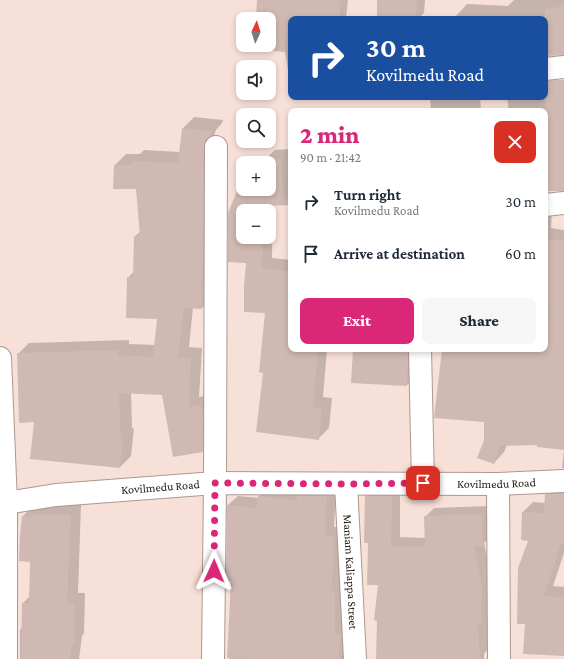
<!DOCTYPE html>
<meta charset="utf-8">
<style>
:root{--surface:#fff;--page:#f6f6f7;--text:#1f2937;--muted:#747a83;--accent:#db2777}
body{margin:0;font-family:"Crimson Pro",serif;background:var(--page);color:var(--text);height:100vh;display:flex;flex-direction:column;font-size:15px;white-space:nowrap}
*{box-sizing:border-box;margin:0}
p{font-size:13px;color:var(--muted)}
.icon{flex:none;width:22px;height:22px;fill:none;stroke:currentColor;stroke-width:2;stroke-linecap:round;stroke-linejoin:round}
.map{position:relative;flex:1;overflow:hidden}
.side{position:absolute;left:288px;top:108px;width:260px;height:244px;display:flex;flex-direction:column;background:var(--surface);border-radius:8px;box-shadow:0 2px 6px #0003}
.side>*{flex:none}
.top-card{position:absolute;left:288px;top:16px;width:260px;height:84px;border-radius:8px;box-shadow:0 2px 6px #0003;background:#1a4fa0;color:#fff;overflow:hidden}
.needle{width:26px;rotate:4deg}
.buttons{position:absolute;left:236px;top:12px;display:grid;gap:8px}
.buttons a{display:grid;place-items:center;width:40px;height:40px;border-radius:8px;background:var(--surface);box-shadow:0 2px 6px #0003;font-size:20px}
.pin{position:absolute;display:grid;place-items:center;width:34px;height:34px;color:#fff;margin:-17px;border-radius:8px;box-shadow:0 2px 6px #0006}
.me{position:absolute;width:44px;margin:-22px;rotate:1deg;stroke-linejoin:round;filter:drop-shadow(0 0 3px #0008)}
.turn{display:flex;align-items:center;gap:14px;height:84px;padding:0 12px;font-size:18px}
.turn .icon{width:52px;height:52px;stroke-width:2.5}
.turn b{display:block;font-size:28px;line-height:34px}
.round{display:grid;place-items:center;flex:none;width:42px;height:42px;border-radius:8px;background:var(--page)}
.overview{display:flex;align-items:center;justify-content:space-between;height:68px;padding:0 12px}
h1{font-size:24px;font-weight:800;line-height:30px;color:var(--accent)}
.primary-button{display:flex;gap:8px;margin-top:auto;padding:8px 12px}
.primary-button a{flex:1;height:46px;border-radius:8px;background:var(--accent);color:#fff;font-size:16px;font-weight:800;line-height:46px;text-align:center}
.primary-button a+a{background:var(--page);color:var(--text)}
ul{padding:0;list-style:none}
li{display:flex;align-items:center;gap:12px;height:52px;padding:0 12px}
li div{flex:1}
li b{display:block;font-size:15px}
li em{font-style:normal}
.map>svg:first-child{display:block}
.shadow{fill:#0003;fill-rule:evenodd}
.building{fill:#d0b9b3}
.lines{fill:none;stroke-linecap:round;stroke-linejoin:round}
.minor-casing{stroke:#ad9890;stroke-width:24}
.minor{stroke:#fff;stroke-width:22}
.route{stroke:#db2777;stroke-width:7;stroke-dasharray:0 12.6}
.labels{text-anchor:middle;stroke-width:4;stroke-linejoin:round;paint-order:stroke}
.street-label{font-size:12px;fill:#211916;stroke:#fff}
</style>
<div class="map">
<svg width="564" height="659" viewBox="0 0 564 659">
<rect width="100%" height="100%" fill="#f7e0d8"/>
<g class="shadow">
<path d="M258,0h90l-2,19h-55v70l-6,-38 -31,-3v-3h15v-26h-12z"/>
<path d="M378,0h47l-1,13 -6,6h-40z"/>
<path d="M514,0h50v51l-19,3v-35h-90l1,-3 11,-12 41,2z"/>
<path d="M564,80v106l-19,4v-79h-36l-2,-14h38v-16z"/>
<path d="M430,97h50l1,14h-50z"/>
<path d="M194,117l29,3 -1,3 -6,7 -2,5 -1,161 -11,12 -9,-1 -4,40 13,1 -3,49 13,-2 1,45 -11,11 -39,-57 -32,-2 1,36 2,1 -3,27 -11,11 -85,-46 -17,-67 11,-11 100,-3v4l26,1 3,-27 -30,-40 6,-7 1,-35 5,-4 -3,-44 -22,-23 11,-11h14l4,-4 36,2 3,-24z"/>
<path d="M291,149v55l-18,1 -1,53 19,2v89h36l-4,48 9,1 -3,30 -11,11 -54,-67 2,-60 -19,-50 -18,-1 13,-79 1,-2v9h26v-26h-4l-1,-3 11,-10zM243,211h26v26h-26z"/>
<path d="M545,201l7,5 -1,22 13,2v238h-2l2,-19 -26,-5 -31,1 -3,7 -10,11 -9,-23v-19l-42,-72h102z"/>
<path d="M354,349h66l-1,24 -12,12z"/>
<path d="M557,484h7v69l-11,33 11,1v68l-40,-2 5,-113 -6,-28 10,-10 13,1v-8z"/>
<path d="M269,486l67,1 -2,40h9l4,132h-118l3,-79 -4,-75 10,-9 21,2v-2z"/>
<path d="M375,488h25v49l26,1 -1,-21 9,-9 56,-2 1,30 -7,7 7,34 -2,38 -2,2 1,32 -4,5v5h-107l2,-75 -10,-42 -3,-46z"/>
<path d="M43,503l38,2 -3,88h7l-1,40 -2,3 -3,23h-59v-29l3,-4v-23l7,-7 1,-35 -8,-45 11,-11z"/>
</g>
<g class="building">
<path d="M257,0h71l13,1 -2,18h-51l-3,33 -32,-3v-4h16v-26h-13z"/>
<path d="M377,0h40l-1,19h-39z"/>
<path d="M564,6v49l-19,1v-47z"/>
<path d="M564,80v111h-19v-110z"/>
<path d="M182,128l30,3 -1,5 -6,4 -1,7 -2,162 -18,-1 -6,50h13l-2,49 12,-2 2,10v37l-30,5 -11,-62 -43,-2 2,46 2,1 -3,28 -90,-9 4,-37 -15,1 -2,-70 101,-3v5l35,2 4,-38 -31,-1 1,-41h6l1,-41h6l-4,-47h-23l1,-24h18v-4l46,2z"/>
<path d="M281,159l2,39 8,3v4l-27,1 -1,5h-20v26h20l-1,31 29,3v78h27l-5,58 9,1 -3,32 -63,-8 7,-59 -4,-1 6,-59 -21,-1v-26l2,-23 -18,-1v-49l13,-32 2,1v7h17l5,2v-2h4v-26h-5l-1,-3z"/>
<path d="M546,239l18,2v209l-27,-3v-2l-37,1 -6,18 -17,-6 7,-18v-18l-50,-4 8,-69h104l4,-44h-5z"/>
<path d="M353,349h55l-1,37 -56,-3z"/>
<path d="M545,494h19v49h-3l-17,53 20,1v59l-41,-2 2,-30h-8l1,-56 10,-27 -7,-1 1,-28 22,1z"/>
<path d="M258,496l39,4v-4h30l-2,40 9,1 -2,54h3v43h5l-1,25 -112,-1 4,-77h-5l1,-76 29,3z"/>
<path d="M365,496h27l-1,50 34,1 -1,-31 58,-2 1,32h-9l8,41 -1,38 -3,-1 2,35h-104l1,-38 -3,-1 4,-35h-11l1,-42h-4z"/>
<path d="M31,514l40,1 -4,88h7v42h-2l-2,14h-49l1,-56h7l1,-41 -11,-1 1,-26 2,-19h9z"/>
</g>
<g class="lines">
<defs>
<g id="minor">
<path d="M545,69l19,-2"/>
<path d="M545,205l19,-2"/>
<path d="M420,349l3,134"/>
<path d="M0,358l6,145v156"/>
<path id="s1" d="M346,484l9,175"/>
<path d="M498,484l1,175"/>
<path id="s2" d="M0,509l6,-6 50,-8 159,-12 283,1 66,-3"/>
<path d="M213,659l2,-176 1,-336"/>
</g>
</defs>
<use href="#minor" class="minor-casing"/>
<use href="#minor" class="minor"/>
</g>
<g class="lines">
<path class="route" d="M214,571l1,-88 131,1 77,-1"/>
</g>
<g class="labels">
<g class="street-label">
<text dy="4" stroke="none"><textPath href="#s2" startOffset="500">Kovilmedu Road</textPath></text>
<text dy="4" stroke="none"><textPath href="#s2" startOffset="164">Kovilmedu Road</textPath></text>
<text dy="4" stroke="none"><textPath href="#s1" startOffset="88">Maniam Kaliappa Street</textPath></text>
</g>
</g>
</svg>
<div class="buttons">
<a><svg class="needle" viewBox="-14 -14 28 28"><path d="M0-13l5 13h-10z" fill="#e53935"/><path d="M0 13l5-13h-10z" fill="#747a83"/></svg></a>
<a><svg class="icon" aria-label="sound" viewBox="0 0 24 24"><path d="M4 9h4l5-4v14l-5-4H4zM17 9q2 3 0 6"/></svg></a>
<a><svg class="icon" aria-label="search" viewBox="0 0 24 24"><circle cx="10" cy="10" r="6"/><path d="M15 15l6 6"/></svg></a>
<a>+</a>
<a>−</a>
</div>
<div class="pin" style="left:423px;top:483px;background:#d93025"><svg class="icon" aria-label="arrive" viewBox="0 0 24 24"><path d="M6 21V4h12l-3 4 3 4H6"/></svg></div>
<svg class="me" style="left:214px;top:571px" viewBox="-20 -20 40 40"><path d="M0-17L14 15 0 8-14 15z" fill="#db2777" stroke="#fff" stroke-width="4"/></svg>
<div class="top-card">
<div class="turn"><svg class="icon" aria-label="right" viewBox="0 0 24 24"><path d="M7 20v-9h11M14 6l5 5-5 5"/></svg><div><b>30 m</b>Kovilmedu Road</div></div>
</div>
<section class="side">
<div class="overview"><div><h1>2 min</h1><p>90 m · 21:42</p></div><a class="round" style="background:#d93025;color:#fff"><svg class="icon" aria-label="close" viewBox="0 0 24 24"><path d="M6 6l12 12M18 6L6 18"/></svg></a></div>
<ul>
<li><svg class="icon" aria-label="right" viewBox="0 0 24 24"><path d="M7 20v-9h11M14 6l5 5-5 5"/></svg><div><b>Turn right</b><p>Kovilmedu Road</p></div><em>30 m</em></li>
<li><svg class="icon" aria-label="arrive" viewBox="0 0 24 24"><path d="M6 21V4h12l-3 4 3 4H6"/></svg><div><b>Arrive at destination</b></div><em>60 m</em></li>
</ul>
<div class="primary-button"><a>Exit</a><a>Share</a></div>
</section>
</div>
